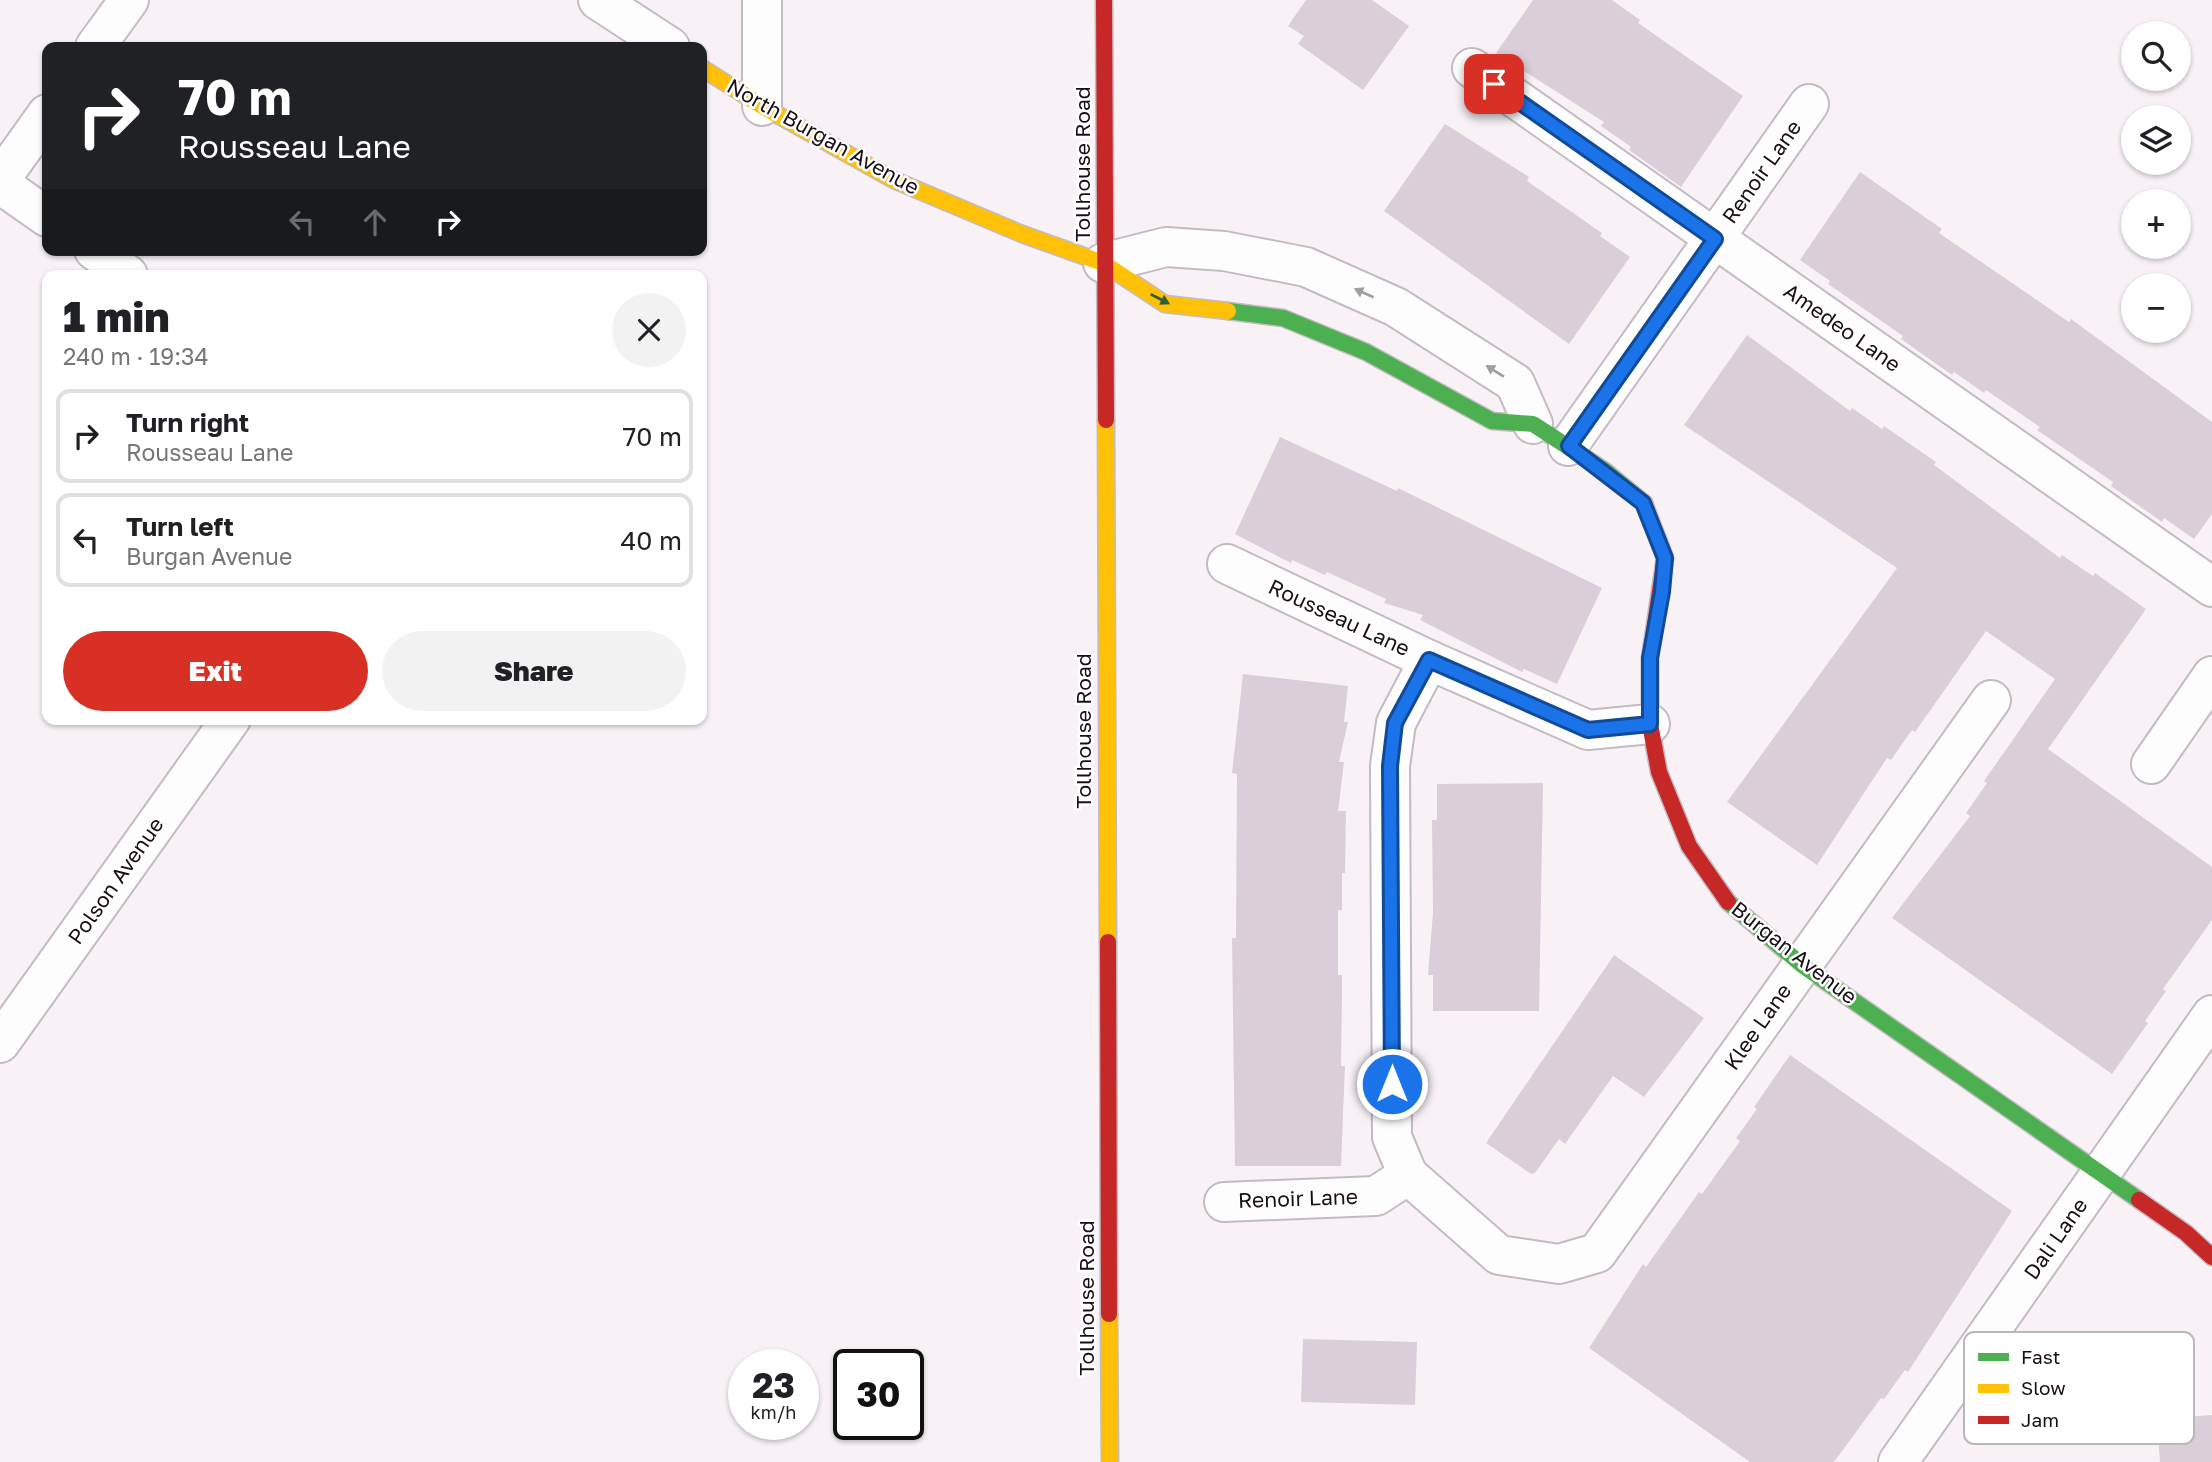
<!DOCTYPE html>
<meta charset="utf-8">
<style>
:root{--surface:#fff;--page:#f2f2f2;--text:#202124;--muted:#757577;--line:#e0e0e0;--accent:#d93025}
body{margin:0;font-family:"Golos Text",sans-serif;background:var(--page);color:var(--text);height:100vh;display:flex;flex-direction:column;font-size:26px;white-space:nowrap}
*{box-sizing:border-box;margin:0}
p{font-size:23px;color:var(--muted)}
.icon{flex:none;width:38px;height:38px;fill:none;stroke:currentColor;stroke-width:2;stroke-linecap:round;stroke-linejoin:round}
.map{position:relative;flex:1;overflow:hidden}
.details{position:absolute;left:42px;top:270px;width:665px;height:455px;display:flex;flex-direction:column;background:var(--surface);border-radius:14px;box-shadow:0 2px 5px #0004}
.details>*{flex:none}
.guide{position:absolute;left:42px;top:42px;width:665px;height:214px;border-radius:14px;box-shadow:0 2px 5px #0004;background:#202124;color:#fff;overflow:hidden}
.tools{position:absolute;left:2121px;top:21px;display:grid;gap:14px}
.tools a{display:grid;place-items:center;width:70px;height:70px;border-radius:50%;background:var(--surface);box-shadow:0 2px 5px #0004;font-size:35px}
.speed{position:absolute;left:728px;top:1349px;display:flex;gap:14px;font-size:35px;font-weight:700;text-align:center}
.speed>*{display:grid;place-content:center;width:91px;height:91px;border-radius:50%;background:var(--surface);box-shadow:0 2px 5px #0004;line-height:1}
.speed small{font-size:18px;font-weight:400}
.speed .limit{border:4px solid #111;border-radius:10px;background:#fff;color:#111}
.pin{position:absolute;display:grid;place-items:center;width:60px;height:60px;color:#fff;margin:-30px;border-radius:14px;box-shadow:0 4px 10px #0006}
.me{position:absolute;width:77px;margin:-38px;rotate:0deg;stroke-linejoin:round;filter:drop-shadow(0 0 5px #0008)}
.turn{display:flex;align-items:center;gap:24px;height:147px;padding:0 21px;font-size:32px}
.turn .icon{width:91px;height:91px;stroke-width:2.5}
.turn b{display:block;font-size:49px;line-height:60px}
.lanes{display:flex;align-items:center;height:66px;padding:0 21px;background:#0003;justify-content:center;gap:35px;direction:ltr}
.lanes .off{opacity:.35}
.round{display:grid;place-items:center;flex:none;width:74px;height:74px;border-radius:37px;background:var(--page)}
.summary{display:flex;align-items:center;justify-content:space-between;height:119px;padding:0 21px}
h1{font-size:42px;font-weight:800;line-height:52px}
.action{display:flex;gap:14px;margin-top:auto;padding:14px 21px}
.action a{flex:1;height:80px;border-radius:42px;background:var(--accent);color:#fff;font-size:28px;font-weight:800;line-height:80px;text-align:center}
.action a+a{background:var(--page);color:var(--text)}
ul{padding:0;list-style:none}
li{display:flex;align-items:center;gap:21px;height:94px;margin:0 14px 10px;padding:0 7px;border:4px solid var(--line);border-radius:14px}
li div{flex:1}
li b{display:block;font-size:26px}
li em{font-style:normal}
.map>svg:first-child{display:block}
.building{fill:#dacfd8}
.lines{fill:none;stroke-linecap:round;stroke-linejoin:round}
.street-casing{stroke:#c3bbc1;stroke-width:42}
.fast-casing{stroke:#c3bbc1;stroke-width:19}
.slow-casing{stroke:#c3bbc1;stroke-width:19}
.jam-casing{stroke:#c3bbc1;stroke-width:19}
.street{stroke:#fefdfe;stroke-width:38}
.fast{stroke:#4caf50;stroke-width:16}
.slow{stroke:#ffc107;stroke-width:16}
.jam{stroke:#c62828;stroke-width:16}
.oneway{fill:#a29da1}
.oneway2{fill:#325e33}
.route-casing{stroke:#114b97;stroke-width:18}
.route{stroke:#1a73e8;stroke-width:12}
.labels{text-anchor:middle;stroke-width:5;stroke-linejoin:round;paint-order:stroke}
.street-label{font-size:21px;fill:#180e16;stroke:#fff}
.key{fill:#fff;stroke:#bab7b9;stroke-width:2}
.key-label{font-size:19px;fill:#180e16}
</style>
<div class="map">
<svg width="2212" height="1462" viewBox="0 0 2212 1462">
<rect width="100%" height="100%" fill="#f8f2f7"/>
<g class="building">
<path d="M1306,0h66l37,26 -46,64 -65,-46 6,-8 -16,-10z"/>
<path d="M1533,0h79l28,20 -2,3 105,73 -62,91 -52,-37 2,-3 -30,-21 3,-4 -108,-69z"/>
<path d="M1445,124l84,53 -2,4 75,52 -2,3 30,21 -61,87 -185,-133z"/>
<path d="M1860,172l82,57 -3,4 130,89 2,-3 141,103v92l-18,25 -30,-21 -2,4 -51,-36 2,-4 -76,-52 3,-3 -54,-37 -2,3 -30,-21 -2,3 -51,-36 2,-3 -75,-52 2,-3 -30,-21z"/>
<path d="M1747,335l103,76 2,-3 30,21 2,-3 52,36 -2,3 126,93 2,-3 31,21 2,-3 51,36 -98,140 164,118v53l-49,69 3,2 -21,30 3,2 -36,51 -220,-156 78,-102 -4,-3 21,-30 -3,-2 71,-102 -69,-48 -71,101 -3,-2 -21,30 -4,-2 -70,107 -90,-63 170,-234 -213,-143z"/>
<path d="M1280,437l117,54 1,-3 204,100 -45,96 -33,-15 -2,3 -102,-52 3,-5 -39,-12 2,-4 -59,-27 -2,3 -33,-15 -1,3 -56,-29z"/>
<path d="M1243,674l105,12 -4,36h4l-9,40h5l-6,49h8l-1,62h-3v37h-4v65h4v18l-1,73h4l-4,100h-106l-3,-228h4l1,-164 -5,-1z"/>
<path d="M1543,783l-4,228h-106v-36h-5l5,-63 -1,-92h5v-36z"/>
<path d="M1614,955l90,63 -60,79 -31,-21 -48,68 -6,-5 -24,34 -4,1 -45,-31z"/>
<path d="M1790,1055l222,156 -104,161 -3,-2 -21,29 -3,-1 -47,64h-84l-161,-114 54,-84 3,3 53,-75 3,2 38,-53 -4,-3 21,-29 -3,-2z"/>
<path d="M1303,1339l114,3 -2,63 -114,-3z"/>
<path d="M2212,1415v47h-52l-3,-43z"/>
</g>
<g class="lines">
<defs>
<g id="street">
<path d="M598,0l72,47"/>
<path d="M95,47l34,-47"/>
<path d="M1472,68l740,519"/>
<path d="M762,106v-106"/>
<path d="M0,180l47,-66"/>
<path d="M0,184l47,33"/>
<path d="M94,250l34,25"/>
<path d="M1103,263l63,-16 58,4 82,16 90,40 119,76 18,41"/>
<path d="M1568,446l241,-342"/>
<path d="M1227,564l202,96 159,70 62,-6"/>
<path d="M1429,660l-33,63 -6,43 2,371 16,38 91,80 60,9 38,-11 394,-553"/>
<path d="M2151,764l61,-88"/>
<path d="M0,1043l231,-324"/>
<path d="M1224,1202l152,-6 32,-21"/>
<path d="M1898,1462l314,-447"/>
</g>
<g id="fast">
<path d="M1228,311l55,7 83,34 126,69 41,3 72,47 39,32"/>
<path d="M1728,902l74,63 337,235"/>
</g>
<g id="slow">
<path d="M702,68l60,38 132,74 128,54 81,29 62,41 63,7"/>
<path d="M1106,420l2,522"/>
<path d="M1109,1314l1,148"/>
</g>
<g id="jam">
<path d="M1104,0l2,420"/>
<path d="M1644,503l21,55 -15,100v66l9,48 30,74 39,56"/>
<path d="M1108,942l1,372"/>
<path d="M2139,1200l47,33 26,24"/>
</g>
</defs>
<use href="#street" class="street-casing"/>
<use href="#fast" class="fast-casing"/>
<use href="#slow" class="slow-casing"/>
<use href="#jam" class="jam-casing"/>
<use href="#street" class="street"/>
<use href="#fast" class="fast"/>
<use href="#slow" class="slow"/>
<use href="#jam" class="jam"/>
</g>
<defs><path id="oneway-solid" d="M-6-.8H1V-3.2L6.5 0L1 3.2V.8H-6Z" transform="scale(1.75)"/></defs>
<g class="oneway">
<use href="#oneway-solid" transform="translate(1364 293) rotate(-156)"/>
<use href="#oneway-solid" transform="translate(1495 371) rotate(-148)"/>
</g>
<use class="oneway2" href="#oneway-solid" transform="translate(1160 299) rotate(27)"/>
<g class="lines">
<defs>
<path id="route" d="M1392,1084l-2,-318 5,-43 34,-63 159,70 62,-6v-66l12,-66 3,-34 -22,-55 -74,-57 146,-207 -221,-155"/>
</defs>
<use href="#route" class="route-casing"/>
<use href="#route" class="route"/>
</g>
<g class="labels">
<g class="street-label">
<text transform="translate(823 137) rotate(29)" y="7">North Burgan Avenue</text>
<text transform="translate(1083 164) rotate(-90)" y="7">Tollhouse Road</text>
<text transform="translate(1762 172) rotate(-55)" y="7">Renoir Lane</text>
<text transform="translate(1842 328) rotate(35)" y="7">Amedeo Lane</text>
<text transform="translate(1339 618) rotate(25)" y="7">Rousseau Lane</text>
<text transform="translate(1084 731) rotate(-90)" y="7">Tollhouse Road</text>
<text transform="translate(116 881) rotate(-55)" y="7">Polson Avenue</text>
<text transform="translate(1794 953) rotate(38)" y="7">Burgan Avenue</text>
<text transform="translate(1758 1027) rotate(-55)" y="7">Klee Lane</text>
<text transform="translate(1298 1199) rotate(-2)" y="7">Renoir Lane</text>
<text transform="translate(2056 1239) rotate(-55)" y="7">Dali Lane</text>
<text transform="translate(1087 1298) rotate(-90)" y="7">Tollhouse Road</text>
</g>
</g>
<rect x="1964" y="1332" width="230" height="112" rx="10" class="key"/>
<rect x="1978" y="1353" width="31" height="8" fill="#4caf50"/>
<rect x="1978" y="1384" width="31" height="9" fill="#ffc107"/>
<rect x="1978" y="1416" width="31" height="8" fill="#c62828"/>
<g class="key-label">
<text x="2021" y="1364">Fast</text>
<text x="2021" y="1395">Slow</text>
<text x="2021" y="1427">Jam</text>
</g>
</svg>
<div class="tools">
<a><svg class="icon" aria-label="search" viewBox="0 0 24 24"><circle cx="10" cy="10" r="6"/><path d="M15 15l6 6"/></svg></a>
<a><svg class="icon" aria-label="layers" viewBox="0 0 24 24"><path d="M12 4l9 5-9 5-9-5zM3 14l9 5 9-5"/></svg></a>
<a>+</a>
<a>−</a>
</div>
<div class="speed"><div>23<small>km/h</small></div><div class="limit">30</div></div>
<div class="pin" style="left:1494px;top:84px;background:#d93025"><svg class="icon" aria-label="arrive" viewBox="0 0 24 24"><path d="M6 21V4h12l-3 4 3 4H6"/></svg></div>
<svg class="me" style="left:1392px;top:1084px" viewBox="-20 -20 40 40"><circle r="17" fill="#1a73e8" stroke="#fff" stroke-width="3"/><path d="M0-11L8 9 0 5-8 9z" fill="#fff"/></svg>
<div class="guide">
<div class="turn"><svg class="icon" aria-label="right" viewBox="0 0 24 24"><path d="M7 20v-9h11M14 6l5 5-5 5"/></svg><div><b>70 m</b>Rousseau Lane</div></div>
<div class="lanes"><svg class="icon off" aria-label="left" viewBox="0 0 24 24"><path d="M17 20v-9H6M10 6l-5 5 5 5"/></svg><svg class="icon off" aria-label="ahead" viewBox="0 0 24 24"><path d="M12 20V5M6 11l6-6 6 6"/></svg><svg class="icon" aria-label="right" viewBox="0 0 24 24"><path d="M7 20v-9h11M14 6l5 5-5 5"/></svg></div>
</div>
<section class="details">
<div class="summary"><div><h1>1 min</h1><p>240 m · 19:34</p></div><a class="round"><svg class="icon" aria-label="close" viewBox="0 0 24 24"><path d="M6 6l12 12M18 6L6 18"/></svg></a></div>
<ul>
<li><svg class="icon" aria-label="right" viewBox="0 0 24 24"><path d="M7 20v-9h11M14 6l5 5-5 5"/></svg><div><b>Turn right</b><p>Rousseau Lane</p></div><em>70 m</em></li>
<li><svg class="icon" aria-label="left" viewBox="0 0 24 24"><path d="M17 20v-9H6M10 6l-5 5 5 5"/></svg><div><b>Turn left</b><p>Burgan Avenue</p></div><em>40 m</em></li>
</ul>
<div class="action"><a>Exit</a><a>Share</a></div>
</section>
</div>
